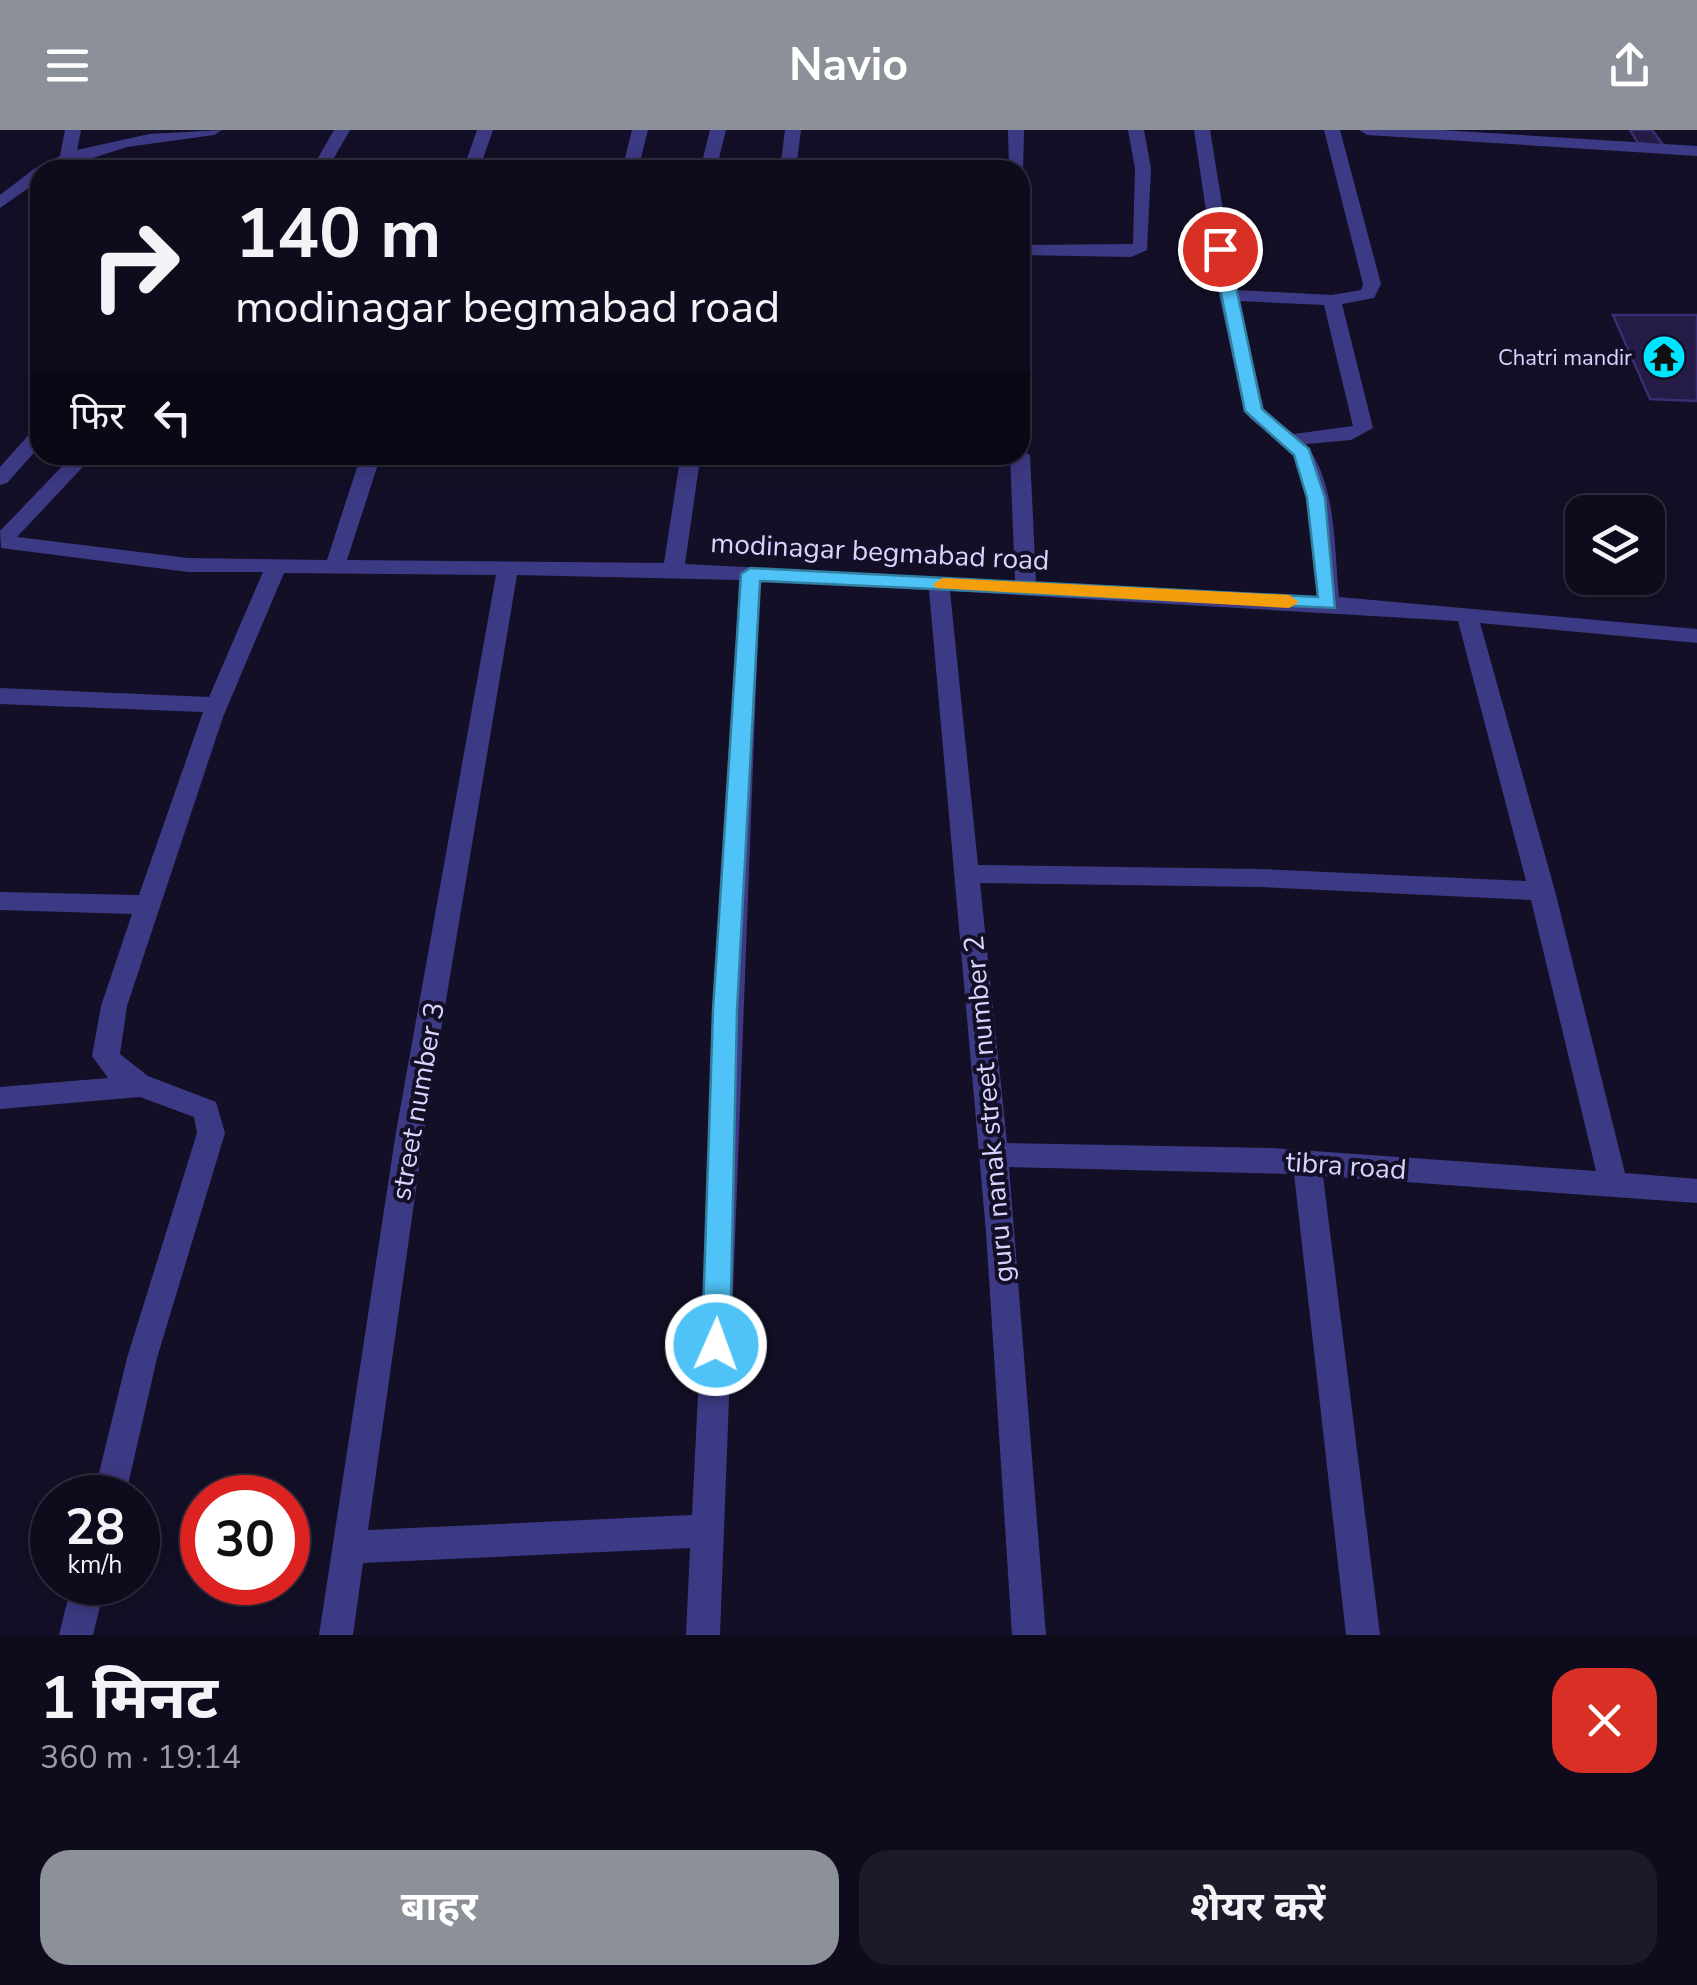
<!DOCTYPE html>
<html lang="hi">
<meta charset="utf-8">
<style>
:root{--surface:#0e0b1c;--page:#1c1929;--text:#f1f3f6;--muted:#9b9ba3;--line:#2e2b3b;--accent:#8c9099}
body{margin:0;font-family:"Nunito Sans","Noto Sans Devanagari",sans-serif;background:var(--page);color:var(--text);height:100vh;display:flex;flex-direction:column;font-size:38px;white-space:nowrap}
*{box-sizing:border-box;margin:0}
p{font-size:32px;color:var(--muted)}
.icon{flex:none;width:55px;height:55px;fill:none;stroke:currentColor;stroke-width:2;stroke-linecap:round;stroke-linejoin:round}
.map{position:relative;height:1505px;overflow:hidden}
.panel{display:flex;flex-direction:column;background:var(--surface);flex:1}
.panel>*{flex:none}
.guide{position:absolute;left:30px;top:30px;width:1000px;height:305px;border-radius:30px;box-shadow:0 5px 25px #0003,0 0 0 2px var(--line);background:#0e0b1c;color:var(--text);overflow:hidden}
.fabs{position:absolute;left:1565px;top:365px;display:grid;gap:20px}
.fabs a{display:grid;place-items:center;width:100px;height:100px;border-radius:20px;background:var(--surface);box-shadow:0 5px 25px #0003,0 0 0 2px var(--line);font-size:50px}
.speed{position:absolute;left:30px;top:1345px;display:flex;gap:20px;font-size:50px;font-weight:700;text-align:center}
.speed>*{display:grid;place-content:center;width:130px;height:130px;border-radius:50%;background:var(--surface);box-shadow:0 5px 25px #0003,0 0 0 2px var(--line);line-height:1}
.speed small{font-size:25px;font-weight:400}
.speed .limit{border:15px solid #d22;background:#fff;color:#111}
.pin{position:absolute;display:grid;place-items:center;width:85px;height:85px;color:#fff;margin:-42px;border:5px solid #fff;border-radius:50%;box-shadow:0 2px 10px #0007}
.me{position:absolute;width:110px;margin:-55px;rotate:2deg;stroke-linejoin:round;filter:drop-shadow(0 0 8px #0008)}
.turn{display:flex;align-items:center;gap:35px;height:210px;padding:0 40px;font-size:45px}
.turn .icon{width:130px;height:130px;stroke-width:2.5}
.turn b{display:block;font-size:70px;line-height:85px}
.then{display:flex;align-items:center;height:95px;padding:0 40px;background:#0003;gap:20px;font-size:38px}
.round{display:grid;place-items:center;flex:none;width:105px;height:105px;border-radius:30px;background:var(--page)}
.head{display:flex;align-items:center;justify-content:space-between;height:170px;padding:0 40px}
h1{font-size:60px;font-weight:700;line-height:75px}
.primary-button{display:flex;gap:20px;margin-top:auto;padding:20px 40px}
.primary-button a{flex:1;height:115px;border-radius:30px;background:var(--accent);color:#fff;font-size:40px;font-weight:700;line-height:115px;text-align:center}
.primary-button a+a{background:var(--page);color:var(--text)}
header{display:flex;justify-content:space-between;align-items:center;height:130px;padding:0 40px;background:var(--accent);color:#fff;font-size:45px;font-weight:700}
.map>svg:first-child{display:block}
.building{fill:#241b47;stroke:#3b2d73;stroke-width:2.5}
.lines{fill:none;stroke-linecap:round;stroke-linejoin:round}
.minor{fill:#3d3a85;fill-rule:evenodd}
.route{fill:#4fc3f7;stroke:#337fa1;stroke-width:2.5}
.slow{fill:#f59e0b}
.labels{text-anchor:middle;stroke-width:8;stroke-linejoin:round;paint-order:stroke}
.far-poi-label{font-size:22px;fill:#d9d4ff;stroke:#130f26;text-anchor:end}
.street-label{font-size:28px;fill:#d9d4ff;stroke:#130f26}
</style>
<header><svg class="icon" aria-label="menu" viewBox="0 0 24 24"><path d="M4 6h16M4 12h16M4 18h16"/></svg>Navio<svg class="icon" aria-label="share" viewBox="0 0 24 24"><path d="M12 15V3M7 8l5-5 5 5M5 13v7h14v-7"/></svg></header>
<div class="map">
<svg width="1697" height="1505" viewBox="0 0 1697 1505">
<rect width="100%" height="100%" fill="#130f26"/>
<g class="building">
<path d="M1630,0h22l12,16 -26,-3z"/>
<path d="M1613,185h84v86l-47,-2z"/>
</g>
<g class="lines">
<g class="minor">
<path d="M65,0h16l-4,20 72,-16 73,-4 -8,5 -87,12 -71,23h-16v10l-40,28v-13l34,-26 26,-13z"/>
<path d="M334,0h16l-23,40h-16z"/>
<path d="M477,0h16l-14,40h-16z"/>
<path d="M632,0h16l-10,40h-16z"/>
<path d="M710,0h16l-10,40h-16z"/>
<path d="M785,0h16l-5,40h-16z"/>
<path d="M1008,0h16l-1,43 -14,-3z"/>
<path d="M1128,0h16l7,38 -4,82 -16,7 -111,-2v-10l113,-1 2,-76z"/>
<path d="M1194,0h16l26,160 96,5 29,-5 2,-6 -39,-154h16l41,154 -7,14 -32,6 31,124 -22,12 -45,4c31,42 28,104 33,153l358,32v14l-217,-20 75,268 70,282 72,6v24l-374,-27 57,459h-34l-52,-461 -285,-7 37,468h-34l-26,-403 -57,-642 -169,-9 -40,1054h-34l4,-87 -327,15 -10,72h-34l77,-503 100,-557 -212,-2 -61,144 -96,289 -7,48 28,22 68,26 9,31 -68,225 -32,140h-32l34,-140 70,-225 -3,-16 -54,-20 -140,12v-22l108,-9 -16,-22 9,-50 31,-92 -132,-4v-18l139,3 64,-183 -203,-8v-16l209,9 54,-125h-75l-187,-24 -1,-17 73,-76h21l-77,82 171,21 139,2 34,-105h20l-34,105 317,3 15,-97 -7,-11h20l7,11 -14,98 330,17 -5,-126h10v-6l10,6 6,127 281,14c-3,-40 -1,-112 -26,-145 -12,-16 -34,-22 -47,-40l-27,-126zM1238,171l86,4 29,121 -59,8 -29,-21zM517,445l222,5 -47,935 -324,15 56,-398zM950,461l508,30 68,260 -265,-12 -283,-4zM980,753l281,4 270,13 65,271 -325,-23 -264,-5z"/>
<path d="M1359,0h82l256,16v10l-330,-21z"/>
<path d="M40,298v18l-33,37 -7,2v-18l33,-37z"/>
<path d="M72,1452h34l-13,53h-34z"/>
</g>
</g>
<path class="route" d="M1220,115l8,4 34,160 47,40 16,49 10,110 -575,-27 -23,429 -7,335 -4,9 -10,4 -10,-4 -4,-9 11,-335 28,-436 9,-6 568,29 -11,-99 -13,-43 -49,-44 -33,-162z"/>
<path class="slow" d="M943,448l346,17 10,7 -10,6 -353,-20 -3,-4z"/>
<defs>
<symbol id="temple-disc" viewBox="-11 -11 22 22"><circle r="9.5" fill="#00e5ff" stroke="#130f26"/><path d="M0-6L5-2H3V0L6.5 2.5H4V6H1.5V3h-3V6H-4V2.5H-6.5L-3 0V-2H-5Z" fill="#111"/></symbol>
</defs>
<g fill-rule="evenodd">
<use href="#temple-disc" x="1639" y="202" width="50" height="50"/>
</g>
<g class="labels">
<g class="far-poi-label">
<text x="1632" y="235">Chatri mandir</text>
</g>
<g class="street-label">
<text transform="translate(880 421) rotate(3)" y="10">modinagar begmabad road</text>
<text transform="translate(417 971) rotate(-80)" y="10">street number 3</text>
<text transform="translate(988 979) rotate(-95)" y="10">guru nanak street number 2</text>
<text transform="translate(1346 1035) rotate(4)" y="10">tibra road</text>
</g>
</g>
</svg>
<div class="fabs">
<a><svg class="icon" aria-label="layers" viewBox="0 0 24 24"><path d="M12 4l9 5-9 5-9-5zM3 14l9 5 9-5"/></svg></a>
</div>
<div class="speed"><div>28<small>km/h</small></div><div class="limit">30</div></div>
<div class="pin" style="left:1220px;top:119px;background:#d93025"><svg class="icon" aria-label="arrive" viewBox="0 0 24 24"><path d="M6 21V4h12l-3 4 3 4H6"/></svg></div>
<svg class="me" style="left:716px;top:1215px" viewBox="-20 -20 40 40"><circle r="17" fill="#4fc3f7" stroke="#fff" stroke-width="3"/><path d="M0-11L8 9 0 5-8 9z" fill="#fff"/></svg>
<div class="guide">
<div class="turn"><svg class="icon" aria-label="right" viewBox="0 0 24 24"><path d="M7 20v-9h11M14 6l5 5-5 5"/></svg><div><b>140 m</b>modinagar begmabad road</div></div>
<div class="then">फिर<svg class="icon" aria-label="left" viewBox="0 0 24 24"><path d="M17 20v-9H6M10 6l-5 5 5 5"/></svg></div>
</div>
</div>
<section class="panel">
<div class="head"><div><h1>1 मिनट</h1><p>360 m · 19:14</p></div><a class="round" style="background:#d93025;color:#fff"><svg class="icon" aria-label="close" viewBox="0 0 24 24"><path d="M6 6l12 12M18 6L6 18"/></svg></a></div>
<div class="primary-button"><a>बाहर</a><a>शेयर करें</a></div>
</section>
